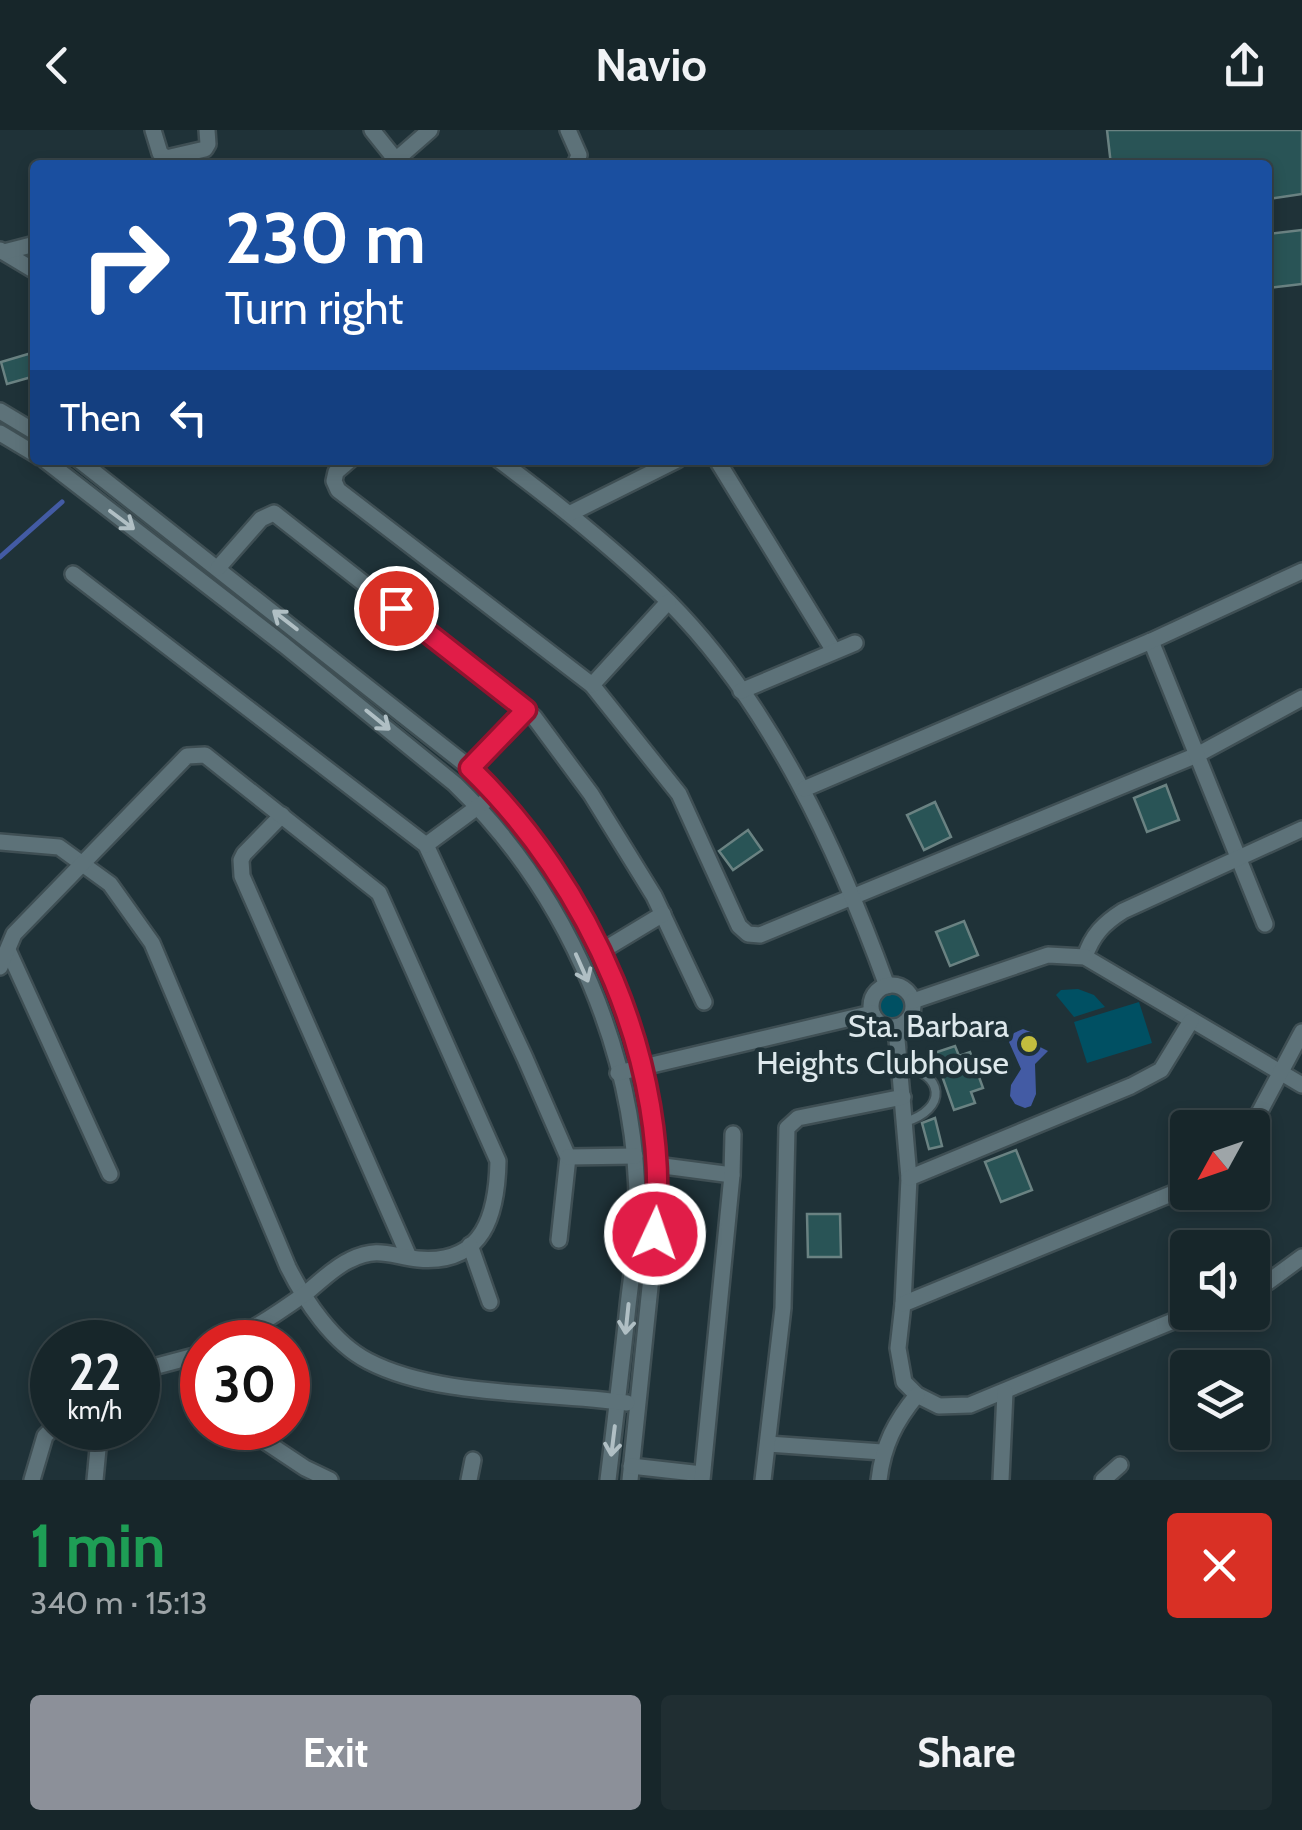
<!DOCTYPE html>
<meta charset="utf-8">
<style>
:root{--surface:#17262a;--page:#202e32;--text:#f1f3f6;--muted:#9ea5a8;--line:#364347;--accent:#8c9099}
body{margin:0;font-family:Cabin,sans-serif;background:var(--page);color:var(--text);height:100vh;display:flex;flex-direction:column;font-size:38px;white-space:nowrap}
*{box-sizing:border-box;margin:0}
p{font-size:32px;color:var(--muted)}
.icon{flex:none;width:55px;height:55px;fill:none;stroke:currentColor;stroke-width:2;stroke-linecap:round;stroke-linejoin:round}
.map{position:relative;height:1350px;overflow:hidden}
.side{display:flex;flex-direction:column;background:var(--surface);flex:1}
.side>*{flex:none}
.banner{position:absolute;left:30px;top:30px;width:1242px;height:305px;border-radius:10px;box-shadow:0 5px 15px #0003,0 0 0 2px var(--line);background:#1a4fa0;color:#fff;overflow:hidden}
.needle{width:65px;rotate:230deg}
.fabs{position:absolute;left:1170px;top:980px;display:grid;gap:20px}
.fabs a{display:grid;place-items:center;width:100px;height:100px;border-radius:10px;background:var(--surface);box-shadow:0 5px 15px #0003,0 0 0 2px var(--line);font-size:50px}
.speed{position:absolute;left:30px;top:1190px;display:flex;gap:20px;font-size:50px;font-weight:700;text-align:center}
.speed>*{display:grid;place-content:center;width:130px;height:130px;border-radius:50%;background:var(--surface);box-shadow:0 5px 15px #0003,0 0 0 2px var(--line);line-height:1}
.speed small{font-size:25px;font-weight:400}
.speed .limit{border:15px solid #d22;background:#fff;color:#111}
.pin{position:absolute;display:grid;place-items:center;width:85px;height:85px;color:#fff;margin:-42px;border:5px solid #fff;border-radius:50%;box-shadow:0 2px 10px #0007}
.me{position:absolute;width:110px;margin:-55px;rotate:3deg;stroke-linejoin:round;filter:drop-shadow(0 0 8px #0008)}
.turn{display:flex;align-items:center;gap:35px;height:210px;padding:0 30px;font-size:45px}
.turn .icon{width:130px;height:130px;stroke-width:2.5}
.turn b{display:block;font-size:70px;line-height:85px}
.then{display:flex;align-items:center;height:95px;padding:0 30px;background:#0003;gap:20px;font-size:38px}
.round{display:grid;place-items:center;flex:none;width:105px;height:105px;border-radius:10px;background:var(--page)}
.overview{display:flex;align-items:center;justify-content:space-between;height:170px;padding:0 30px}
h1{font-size:60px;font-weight:700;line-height:75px;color:#1e9e55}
.button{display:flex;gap:20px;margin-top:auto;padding:20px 30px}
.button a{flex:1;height:115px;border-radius:10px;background:var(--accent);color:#fff;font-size:40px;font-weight:700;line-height:115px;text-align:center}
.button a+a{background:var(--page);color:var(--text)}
header{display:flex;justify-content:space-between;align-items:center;height:130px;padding:0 30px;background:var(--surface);font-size:45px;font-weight:700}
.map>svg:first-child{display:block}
.green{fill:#005063}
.water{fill:#435ba4}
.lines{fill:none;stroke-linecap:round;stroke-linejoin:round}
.stream{stroke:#435ba4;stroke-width:5}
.building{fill:#295456;stroke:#6a8282;stroke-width:2.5}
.lane-casing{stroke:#3f4f54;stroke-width:12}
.street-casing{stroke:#3f4f54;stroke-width:20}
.lane{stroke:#5d7279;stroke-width:8}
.street{stroke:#5d7279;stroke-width:15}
.oneway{stroke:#b0bfc4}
.route-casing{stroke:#92132f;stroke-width:25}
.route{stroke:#e11d48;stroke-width:18}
.poi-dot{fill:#c3bd3e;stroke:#1f3238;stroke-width:4}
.labels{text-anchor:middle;stroke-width:9;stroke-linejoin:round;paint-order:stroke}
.poi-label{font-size:32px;fill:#dde8ec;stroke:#1f3238;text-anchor:end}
</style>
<header><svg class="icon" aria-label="back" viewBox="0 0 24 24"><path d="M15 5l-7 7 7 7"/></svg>Navio<svg class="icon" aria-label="share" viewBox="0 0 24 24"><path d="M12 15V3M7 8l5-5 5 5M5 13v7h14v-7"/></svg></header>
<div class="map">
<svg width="1302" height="1350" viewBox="0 0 1302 1350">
<rect width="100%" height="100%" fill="#1f3238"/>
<g class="green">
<path d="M1078,859l16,6 11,12 -31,10 -18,-22 5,-5z"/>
<circle cx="892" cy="876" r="14"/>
<path d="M1139,872l13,41 -65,20 -13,-41z"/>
</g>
<path class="water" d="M1023,899l10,4 7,14 8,4 -13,13 1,30 -5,12 -6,2 -10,-4 -5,-8 1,-11 10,-16 -12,-27 5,-9z"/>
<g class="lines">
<g class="stream">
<path d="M118,334l5,-4"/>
<path d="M0,427l62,-55"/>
</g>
</g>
<g class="building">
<path d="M1107,0h195v64l-34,5v-34h-157z"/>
<path d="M1302,100v54l-34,4v-54z"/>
<path d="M35,222v24l-28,8 -6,-22z"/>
<path d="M1166,655l13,35 -32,12 -13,-34z"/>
<path d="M935,672l16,35 -27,13 -17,-35z"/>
<path d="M748,700l14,20 -29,20 -14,-19z"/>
<path d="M964,791l14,34 -28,11 -14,-34z"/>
<path d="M955,916l4,10 11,-4 13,36 -12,4 4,11 -21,7 -20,-57z"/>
<path d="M935,988l7,28 -13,3 -7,-26z"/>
<path d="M1016,1020l16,40 -31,12 -16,-40z"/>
<path d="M807,1084h33l1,43h-33z"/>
</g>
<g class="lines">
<defs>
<path id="lane" d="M901,936c44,7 47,43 4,56"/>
<g id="street">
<path d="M153,0l7,23 6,5 39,-9 3,-5 -1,-14"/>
<path d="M372,0l24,30"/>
<path d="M568,0l11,25 -4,10"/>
<path d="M390,35l40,-35"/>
<path d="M0,120l35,21"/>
<path d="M4,122l31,-8"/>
<path d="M0,281l35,21"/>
<path d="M0,303l35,21"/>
<path d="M45,330l239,185 171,139c115,111 186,277 182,438 -1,28 -6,56 -9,84 -6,58 -13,116 -20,174"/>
<path d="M79,330l391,308c82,79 144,184 172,295 11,44 14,92 17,137l-29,280"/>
<path d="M350,330l-14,12 -2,9 4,9 254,195 87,109 60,132 9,8 12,1 437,-180 105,-57"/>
<path d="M499,330c59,44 117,90 170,142 103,104 169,249 218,384"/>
<path d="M717,330l117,191"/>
<path d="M571,383l106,-53"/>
<path d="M218,438l43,-49 13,-6 260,204 57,77 63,102 50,106"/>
<path d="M73,444l353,271 99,213 43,99 -9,83"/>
<path d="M1151,511l114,283"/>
<path d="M592,555l76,-83"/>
<path d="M741,561l114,-48"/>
<path d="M470,638l56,-58"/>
<path d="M804,659l347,-148 151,-70"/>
<path d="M282,685l-38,39 -3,6 1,16 167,381"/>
<path d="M0,712l59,5 51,37 42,59 136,324c17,34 45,76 80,94 71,37 179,30 259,42"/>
<path d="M426,715l61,-45"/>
<path d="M8,820l102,224"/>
<path d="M600,822l63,-38"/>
<path d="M1085,827c7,-22 19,-34 38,-46l179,-82"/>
<path d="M0,837l14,-33 173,-178 18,-1 174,138 119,268c-1,53 -14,104 -80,98 -27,-3 -40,-13 -68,1 -16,7 -30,22 -44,33 -25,18 -51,36 -79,49"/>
<circle cx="892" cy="876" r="21"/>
<path d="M913,871l135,-46 37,2 217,128"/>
<path d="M896,898l13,150 -6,126 -5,44 6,34 13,13 22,11 31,-1 225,-93"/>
<path d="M618,943l254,-60"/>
<path d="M1251,998l51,-96"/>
<path d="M568,1027l67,-1"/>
<path d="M656,1035l76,10"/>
<path d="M909,1048l222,-92 30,-16 30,-49"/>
<path d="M470,1115l20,57"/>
<path d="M1252,1158l16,-6 34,-25"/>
<path d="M903,1174l285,-117"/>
<path d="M190,1228l12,16"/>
<path d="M138,1241l64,-17"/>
<path d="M245,1298l60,40 25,12"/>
<path d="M768,1314l114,8"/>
<path d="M631,1336l71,8"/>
<path d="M32,1350l13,-44 8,-8"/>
<path d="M95,1350l5,-52"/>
<path d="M469,1350l4,-20"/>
<path d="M702,1350l30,-305 1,-41"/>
<path d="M763,1350l20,-172 4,-180 11,-10 105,-21"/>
<path d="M879,1350c4,-35 16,-58 38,-85"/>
<path d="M1001,1350l4,-88"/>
<path d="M1103,1350l17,-15"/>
</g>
</defs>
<use href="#lane" class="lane-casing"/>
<use href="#street" class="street-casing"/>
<use href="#lane" class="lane"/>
<use href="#street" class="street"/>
</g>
<defs><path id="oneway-shaft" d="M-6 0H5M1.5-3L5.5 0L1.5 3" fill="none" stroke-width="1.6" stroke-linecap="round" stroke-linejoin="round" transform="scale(2.5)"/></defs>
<g class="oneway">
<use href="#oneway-shaft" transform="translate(122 390) rotate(37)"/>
<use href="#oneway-shaft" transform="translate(285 490) rotate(-142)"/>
<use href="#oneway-shaft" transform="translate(378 590) rotate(39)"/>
<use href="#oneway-shaft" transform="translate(582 838) rotate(66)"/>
<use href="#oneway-shaft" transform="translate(627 1189) rotate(96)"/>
<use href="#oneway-shaft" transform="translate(613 1311) rotate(97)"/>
</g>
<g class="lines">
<defs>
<path id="route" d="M396,478l130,102 -56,58c120,116 202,297 185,466"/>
</defs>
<use href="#route" class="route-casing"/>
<use href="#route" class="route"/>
</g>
<circle class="poi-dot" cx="1029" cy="914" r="10"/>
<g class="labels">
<g class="poi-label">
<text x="1009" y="907">Sta. Barbara<tspan x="1009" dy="37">Heights Clubhouse</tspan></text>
</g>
</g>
</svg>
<div class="fabs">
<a><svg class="needle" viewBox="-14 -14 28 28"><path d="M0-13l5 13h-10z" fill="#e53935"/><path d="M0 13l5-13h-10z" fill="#9ea5a8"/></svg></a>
<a><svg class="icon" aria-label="sound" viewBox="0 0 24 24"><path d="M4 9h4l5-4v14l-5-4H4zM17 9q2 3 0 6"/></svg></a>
<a><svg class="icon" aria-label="layers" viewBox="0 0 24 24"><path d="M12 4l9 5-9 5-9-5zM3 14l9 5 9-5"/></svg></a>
</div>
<div class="speed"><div>22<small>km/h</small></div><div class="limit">30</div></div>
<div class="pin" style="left:396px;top:478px;background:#d93025"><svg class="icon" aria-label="arrive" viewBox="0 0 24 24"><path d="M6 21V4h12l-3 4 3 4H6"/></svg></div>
<svg class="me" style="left:655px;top:1104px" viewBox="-20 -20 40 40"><circle r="17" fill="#e11d48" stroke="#fff" stroke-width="3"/><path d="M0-11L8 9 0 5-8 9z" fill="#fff"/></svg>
<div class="banner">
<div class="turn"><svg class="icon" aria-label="right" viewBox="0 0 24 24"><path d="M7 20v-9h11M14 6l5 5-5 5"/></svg><div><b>230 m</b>Turn right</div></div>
<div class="then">Then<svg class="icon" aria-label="left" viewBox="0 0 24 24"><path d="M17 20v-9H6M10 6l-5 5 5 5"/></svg></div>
</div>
</div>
<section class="side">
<div class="overview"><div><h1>1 min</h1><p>340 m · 15:13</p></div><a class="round" style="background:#d93025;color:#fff"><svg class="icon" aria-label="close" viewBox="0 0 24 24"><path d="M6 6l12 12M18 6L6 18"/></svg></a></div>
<div class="button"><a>Exit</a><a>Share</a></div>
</section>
